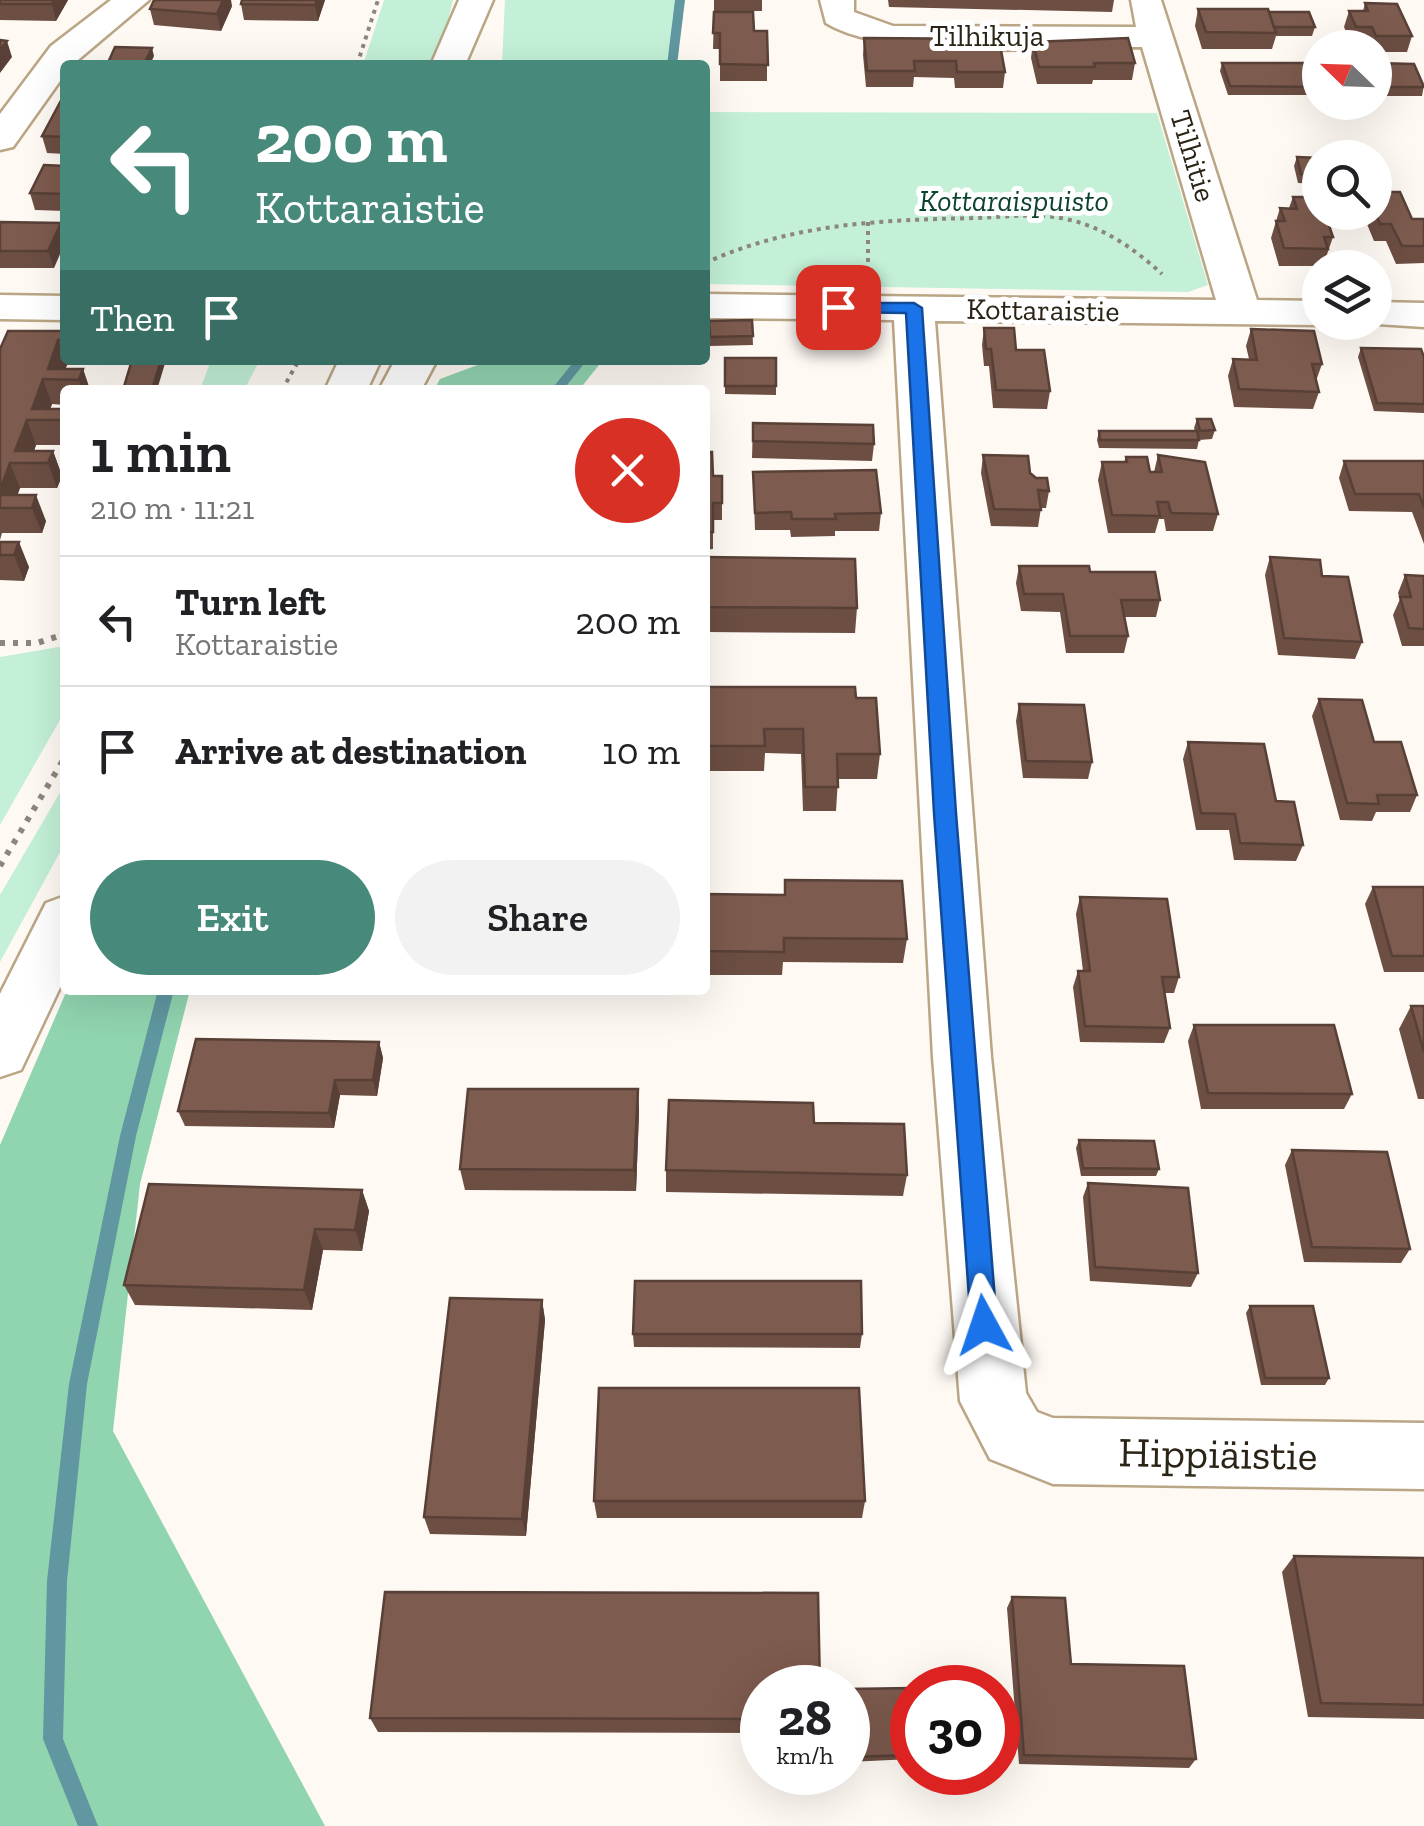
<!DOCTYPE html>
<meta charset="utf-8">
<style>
:root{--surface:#fff;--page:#f2f2f2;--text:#202124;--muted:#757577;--line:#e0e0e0;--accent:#478a7c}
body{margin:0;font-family:"Zilla Slab",serif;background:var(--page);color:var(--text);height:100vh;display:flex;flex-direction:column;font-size:38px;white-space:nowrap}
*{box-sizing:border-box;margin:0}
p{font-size:32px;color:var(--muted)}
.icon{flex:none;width:55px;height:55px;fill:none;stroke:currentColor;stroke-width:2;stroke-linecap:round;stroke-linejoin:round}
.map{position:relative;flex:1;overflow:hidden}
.panel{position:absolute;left:60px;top:385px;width:650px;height:610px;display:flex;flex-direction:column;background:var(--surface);border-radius:10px;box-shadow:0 10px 40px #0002}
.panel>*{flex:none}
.guide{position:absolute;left:60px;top:60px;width:650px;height:305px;border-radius:10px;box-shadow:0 10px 40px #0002;background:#478a7c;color:#fff;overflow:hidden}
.needle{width:65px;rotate:293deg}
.buttons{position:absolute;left:1302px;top:30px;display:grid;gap:20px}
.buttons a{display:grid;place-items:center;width:90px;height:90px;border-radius:50%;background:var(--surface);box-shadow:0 10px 40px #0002;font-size:50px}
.speed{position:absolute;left:740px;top:1665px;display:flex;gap:20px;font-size:50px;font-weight:700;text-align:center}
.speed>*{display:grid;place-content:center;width:130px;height:130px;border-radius:50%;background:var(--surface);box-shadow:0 10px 40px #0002;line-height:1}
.speed small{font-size:25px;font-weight:400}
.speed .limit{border:15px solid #d22;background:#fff;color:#111}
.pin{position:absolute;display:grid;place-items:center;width:85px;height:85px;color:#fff;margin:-42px;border-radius:20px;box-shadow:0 5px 15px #0006}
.me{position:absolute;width:110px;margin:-55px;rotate:355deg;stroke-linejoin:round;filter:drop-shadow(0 0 8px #0008)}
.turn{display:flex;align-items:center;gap:35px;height:210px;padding:0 30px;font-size:45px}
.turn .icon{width:130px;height:130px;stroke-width:2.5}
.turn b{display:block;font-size:70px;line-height:85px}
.then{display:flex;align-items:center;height:95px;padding:0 30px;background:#0003;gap:20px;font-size:38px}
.round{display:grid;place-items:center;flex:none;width:105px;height:105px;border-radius:52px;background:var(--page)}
.overview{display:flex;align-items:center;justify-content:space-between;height:170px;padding:0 30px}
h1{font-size:60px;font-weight:600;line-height:75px}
.action{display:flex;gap:20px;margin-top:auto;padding:20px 30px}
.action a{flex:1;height:115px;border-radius:60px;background:var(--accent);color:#fff;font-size:40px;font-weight:600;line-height:115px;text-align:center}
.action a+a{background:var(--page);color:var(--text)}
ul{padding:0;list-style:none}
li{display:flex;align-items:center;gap:30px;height:130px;padding:0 30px;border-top:2px solid var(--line)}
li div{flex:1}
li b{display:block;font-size:38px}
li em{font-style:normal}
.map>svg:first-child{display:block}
.green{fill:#c3f0d7}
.forest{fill:#91d4b0}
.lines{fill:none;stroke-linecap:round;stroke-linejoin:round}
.stream{fill:#6097a0;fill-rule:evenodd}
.minor-casing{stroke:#baa585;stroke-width:5}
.major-casing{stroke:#baa585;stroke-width:5}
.path-far1{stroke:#8d867c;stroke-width:4;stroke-dasharray:4 5;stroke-linecap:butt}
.path{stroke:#8d867c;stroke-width:6;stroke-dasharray:5 8;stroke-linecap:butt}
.minor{fill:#fff;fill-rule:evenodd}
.major{fill:#fff;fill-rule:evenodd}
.wall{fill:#6c4e43}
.shaded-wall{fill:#584037}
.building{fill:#7d5b4e;stroke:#584037;stroke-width:2.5}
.route{fill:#1a73e8;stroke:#114b97;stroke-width:2.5}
.labels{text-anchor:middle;stroke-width:10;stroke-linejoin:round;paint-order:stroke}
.far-street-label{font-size:30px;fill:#2b2316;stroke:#fff}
.far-park-label{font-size:30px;font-style:italic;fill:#0d432c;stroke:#fff}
.near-street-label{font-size:42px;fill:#2b2316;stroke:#fff}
</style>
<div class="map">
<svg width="1424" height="1826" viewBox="0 0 1424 1826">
<rect width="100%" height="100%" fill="#fef9f3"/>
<g class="green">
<path d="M384,0h69l-16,65h-74z"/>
<path d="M505,0h177l-7,65h-173z"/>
<path d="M705,112l452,1 51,172 -20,7 -483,-8z"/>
<path d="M211,360h49l-16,30h-44z"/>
<path d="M65,646v65l-65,114v-168z"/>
<path d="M65,784v59l-65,119v-67z"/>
</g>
<g class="forest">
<path d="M491,360h112l-24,30h-145l6,-11z"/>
<path d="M67,990h123l-50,194 -27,247 212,395h-325v-681z"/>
</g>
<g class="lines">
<g class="stream">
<path d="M675,0h10l-8,65h-10z"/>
<path d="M575,360h12l-24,30h-12z"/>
<path d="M158,990h16l-38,146 -49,248 -20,197 -4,158 35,87h-20l-35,-87 4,-158 22,-197 51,-248z"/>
</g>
<defs>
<g id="minor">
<path d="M111,0h38l-77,65h-7v9l-52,73 -13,3v-36l51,-68z"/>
<path d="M820,0h34v12l39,14 243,1 -5,-27h30l96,300 63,1v21h11l-11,3 -385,-4 56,736 35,336 11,19 16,6 371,5v66l-371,-5 -63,-25 -30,-58 -27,-344 -39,-737 -189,-2v-24l511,6 -74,-253c-80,0 -252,15 -316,-24z"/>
<path d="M0,295l65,1v24l-65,-1z"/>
<path d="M1375,302l49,1v24l-63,-4 14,-1z"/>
</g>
<g id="major">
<path d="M459,0h34l-28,65h-34z"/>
<path d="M339,360h42l-14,30h-42z"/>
<path d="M395,360h42l-16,30h-42z"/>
<path d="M65,896v81l-44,93 -21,7v-83l46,-91z"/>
</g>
</defs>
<use href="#minor" class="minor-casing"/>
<use href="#major" class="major-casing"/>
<g class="path-far1">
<path d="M357,65l21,-65"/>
<path d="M868,222v53"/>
<path d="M705,263c88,-40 177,-43 272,-45 31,-1 62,-6 93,2 35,8 66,30 92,54"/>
<path d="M282,390l17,-30"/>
</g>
<g class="path">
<path d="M0,643h37l28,-9"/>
<path d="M0,866l65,-109"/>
</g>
<use href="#minor" class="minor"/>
<use href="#major" class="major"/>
</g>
<g class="wall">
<path d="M0,0h68l-12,21 -56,-1z"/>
<path d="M325,0l-7,21 -74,-1 -3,-16z"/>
<rect x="714" y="0" width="48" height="11"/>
<path d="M888,0h226l-2,12 -223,-5z"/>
<path d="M1365,3l47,33 -5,16h-32v-4h-6l-2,-5h-16l-7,-16 5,-16h14z"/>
<path d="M232,6l-11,25 -67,-6 -4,-16z"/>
<path d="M1198,9l71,3 46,15 -3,9h-36l-4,13h-70l-7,-23z"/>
<path d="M714,12l40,19h13v50h-47v-32h-7z"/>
<path d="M864,38l141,34 -2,16h-48l-1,-10 -40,-1 -1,10h-47l-3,-32z"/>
<path d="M1033,42l102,21 -3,17h-39l-1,4h-55l-6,-26z"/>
<path d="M1222,63h98v32h-92l-8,-24z"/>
<path d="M1375,63l49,22 -2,11h-47z"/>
<path d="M65,93v61l-18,-1 -5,-17z"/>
<path d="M1297,157l23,1v26l-22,-1 -4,-17z"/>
<path d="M65,166v45l-30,-1 -5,-17z"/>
<path d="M1293,197l40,17 -4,13 4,10 -10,29h-44l-8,-28 9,-30h9z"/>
<path d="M1362,212h13l37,7h12v44l-28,1 -10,-23h-12z"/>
<path d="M0,222l61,1 -7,45h-54z"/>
<path d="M752,320l1,25 -43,1 -1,-25z"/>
<path d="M984,328l66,63 -3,18 -54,-1 -4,-42h-5l-2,-21z"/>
<path d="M1251,329l71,35 -6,17 3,11 -6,17 -79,-2 -6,-31 5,-17h16l-3,-13z"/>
<path d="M65,331v29h28l-2,5h-24l-2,4h18l7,21h-25v15l-13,-1 -2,5h15v36h-29l-2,6h19l9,25 -5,12h-37l-3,7 29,26 -4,12h-40l-2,7v-191z"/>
<path d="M1361,348l63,9v56l-50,-2 -16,-54z"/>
<path d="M725,358h51v37l-51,-1z"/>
<path d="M1197,419l18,11 -3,9 -13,1 -2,9 -98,-1 -2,-8 2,-9h96l-1,-3z"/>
<path d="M753,423l121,21 -2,17 -120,-3z"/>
<path d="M705,452l8,24h9v44h-9v29l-8,1z"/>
<path d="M983,455l47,18 19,18 -3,17h-5l-3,19 -47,-1 -10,-53z"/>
<path d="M1158,455l60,59 -5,17h-47l-2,-12h-5l-4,14h-47l-10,-53 4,-18h22l2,-5 24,15h4z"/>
<path d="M1344,461h80v83l-12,-32 -63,-1 -10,-33z"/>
<path d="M753,472l128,41 -2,18h-44v5l-44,1 -1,-7h-35z"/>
<path d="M0,542l29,25 -5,14 -24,-1z"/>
<path d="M705,557l152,51 -2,25 -150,-1z"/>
<path d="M1270,557l52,19 40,66 -7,17 -77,-4 -13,-80z"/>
<path d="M1019,566l71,6 70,28 -4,17h-32l4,19 -4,17h-58l-6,-41 -39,-1 -5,-28z"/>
<path d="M1405,575l19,1v70h-22l-9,-31 7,-16 -2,-6z"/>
<path d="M705,687l151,11 24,56 -3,25h-39l-2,32h-33l-2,-57 -36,-1 -1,18h-59z"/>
<path d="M1319,699l55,43 43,53 -7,17h-34l-4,9 -32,-1 -28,-104z"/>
<path d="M1019,704l73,58 -4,17 -65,-1 -7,-57z"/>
<path d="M1188,742l88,59 27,44 -7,16 -62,-1 -5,-30h-33l-13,-71z"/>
<path d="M1373,887h51v85h-40l-19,-68z"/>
<path d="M705,894l202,45 -4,24 -120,-1 -1,13h-77z"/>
<path d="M1080,897l99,80 -5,16h-10l6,35 -6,15 -84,-1 -7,-55 5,-16h5l-7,-57z"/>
<path d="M1411,1006h13v93h-6l-19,-70z"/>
<path d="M1194,1025l158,69 -8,15h-143l-13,-68z"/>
<path d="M379,1042l4,16 -6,38 -37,-1 -6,33 -149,-2 -7,-15z"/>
<path d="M638,1089l1,23 -3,79 -171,-1 -5,-21z"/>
<path d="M814,1123l93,52 -4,21 -237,-4v-22z"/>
<path d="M1079,1140l80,29 -3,7h-75l-5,-28z"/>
<path d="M1292,1150l118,99 -9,14 -97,-1 -19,-97z"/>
<path d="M1088,1183l110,90 -7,14 -101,-6 -7,-84z"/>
<path d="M362,1190l7,21 -7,40 -39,-1 -11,60 -177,-5 -11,-20z"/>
<path d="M542,1300l3,20 -19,216 -96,-2 -6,-17z"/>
<path d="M1250,1306l79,72 -4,7h-64l-15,-72z"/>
<path d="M633,1334h229l-2,14 -226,-1z"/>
<path d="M594,1501h271l-3,17h-265z"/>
<path d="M1294,1556l130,2v161l-116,-2 -26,-145z"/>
<path d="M1012,1597l59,67 125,95 -7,9 -170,-4 -12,-156z"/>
<path d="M762,1688v45l-384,-1 -8,-14z"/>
<path d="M912,1688v71l-64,3v-73z"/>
</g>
<g class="shaded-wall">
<path d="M54,0h14l-12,21 -4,-17z"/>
<path d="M223,0h8l1,6 -11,25 -4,-17z"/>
<path d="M317,0h8l-7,21 -3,-16z"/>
<path d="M7,41l5,16 -12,16v-23z"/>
<path d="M152,48l2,8 -4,9 -5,-3z"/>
<path d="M61,223l4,14v6l-11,25 -6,-17z"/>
<path d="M58,340l9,25 -5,15 -14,-11z"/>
<path d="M161,360h5l-9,30h-5z"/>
<path d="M83,369l7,21h-8l-3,-10z"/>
<path d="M43,379l9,25 -6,16 -14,-11z"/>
<path d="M27,420l9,25 -6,18 -15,-12z"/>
<path d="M53,451l9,25 -5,12 -9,-25z"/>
<path d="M10,463l10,25 -7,20 -13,-8v-10z"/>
<path d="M36,495l10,26 -4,12 -10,-25z"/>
<path d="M19,542l10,25 -5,14 -10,-26z"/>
<path d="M379,1042l4,16 -6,38 -4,-16z"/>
<path d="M335,1080l5,15 -6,33 -5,-15z"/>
<path d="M638,1089l1,23 -3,79 -2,-21z"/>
<path d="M362,1190l7,21 -7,40 -7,-21z"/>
<path d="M315,1229l8,21 -11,60 -8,-20z"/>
<path d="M542,1300l3,20 -19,216 -4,-17z"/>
</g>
<g class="building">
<path d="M0,0h54l-2,4h-52z"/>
<path d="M154,0h69l-6,14 -67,-5z"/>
<path d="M242,0h75l-2,5 -74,-1z"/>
<path d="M1365,3l32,1 15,32h-36l-4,-9h-16l-7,-16h19z"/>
<path d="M1198,9h70l8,24 -70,-1z"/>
<path d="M714,12h39l1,19h13l1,34 -48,-1v-31h-7z"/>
<path d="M1269,12h40l6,15h-41z"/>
<path d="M864,38l135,1 6,33h-48l-1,-11h-42l1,10h-48z"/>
<path d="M1128,38l7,25h-41l1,4h-56l-6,-25z"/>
<path d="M0,40l7,1 -7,9z"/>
<path d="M115,47l37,1 -7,14h9l-1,3h-46z"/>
<path d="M1222,63h98v24l-90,-1z"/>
<path d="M1375,63l39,1 10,23h-49z"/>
<path d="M65,93v44l-23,-1z"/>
<path d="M1297,157l23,1v17l-19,-1z"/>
<path d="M44,165l21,1v28l-35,-1z"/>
<path d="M1375,192h25l12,27h12v27h-22l-11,-22h-11l-5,-12z"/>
<path d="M1293,197h27v15h13v2h-8l8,23h-9l4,12 -44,-1 -8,-27h9l-5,-13 17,1z"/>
<path d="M0,222l61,1 -13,28h-48z"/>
<path d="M752,320l1,16 -43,1 -1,-16z"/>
<path d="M984,328h30l2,22h28l6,41 -54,-1 -5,-41h-5z"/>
<path d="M1251,329l63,2 8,33h-10l7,28 -80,-3 -6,-30 24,1z"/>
<path d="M8,331h57v9h-7l-10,29h35l-4,11 -36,-1 -11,30h33l-1,11h-37l-12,31h38l-5,12h-38l-10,27v-141z"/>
<path d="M1361,348l60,1 3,8v47l-47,-1z"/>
<rect x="725" y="358" width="51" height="28"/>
<path d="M132,360h29l-9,30h-29z"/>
<path d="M1197,419h14l4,11 -15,1z"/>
<path d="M753,423l120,2 1,19 -121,-3z"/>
<path d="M1099,431h98l2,9h-99z"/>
<path d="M705,452h7l1,24h9v27h-9v29h-8z"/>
<path d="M983,455l45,1 2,17 6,5h11l2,13 -11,-1 3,20 -47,-1z"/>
<path d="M1158,455l47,7 13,52 -47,-1 -3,-11h-11l3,14 -48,-1 -10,-53h25l-1,-5h21l3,15h12z"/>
<path d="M1344,461h80v47l-5,-14h-64z"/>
<path d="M876,470l5,43 -46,1 1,5h-44l-1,-7 -36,1 -2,-41z"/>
<path d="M0,495h36l-4,13h-32z"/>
<path d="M0,542h19l-5,13h-14z"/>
<path d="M705,557l150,2 2,49 -152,-1z"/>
<path d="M1270,557l50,3 2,16 26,1 14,65 -78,-4z"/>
<path d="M1019,566h70l1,6h65l5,28h-39l7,36h-58l-7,-42h-39z"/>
<path d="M1405,575l19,1v53l-15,-1 -9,-31h11z"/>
<path d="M705,687h150l1,11h20l4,56h-43l1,33h-33l-2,-58h-39l1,17h-60z"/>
<path d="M1319,699l43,1 12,42h27l16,53h-40l2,9 -32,-1z"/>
<path d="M1019,704l65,1 8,57 -66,-1z"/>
<path d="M1188,742l76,2 12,57 18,1 9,43 -63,-2 -5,-29 -34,-1z"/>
<path d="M785,880l117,1 5,58 -123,-1v14l-79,-1v-57l80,1z"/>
<path d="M1373,887h51v69h-32z"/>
<path d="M1080,897l87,2 12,78h-17l8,51 -85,-2 -7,-55h12z"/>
<path d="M1411,1006h13v46z"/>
<path d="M1194,1025h140l18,69 -144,-1z"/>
<path d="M196,1039l183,3 -6,38h-38l-6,33 -151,-2z"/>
<path d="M468,1089h170l-4,81 -174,-1z"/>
<path d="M669,1100l144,3 1,20 90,1 3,51 -241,-5z"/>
<path d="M1079,1140l75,1 5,28 -76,-1z"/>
<path d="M1292,1150l95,2 23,97 -98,-2z"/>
<path d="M1088,1183l100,5 10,85 -103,-6z"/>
<path d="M149,1184l213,6 -7,40 -40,-1 -11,61 -180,-5z"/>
<path d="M635,1281h226l1,53h-229z"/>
<path d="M450,1298l92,2 -20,219 -98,-2z"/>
<path d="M1250,1306h63l16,72h-64z"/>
<path d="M599,1388h260l6,113h-271z"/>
<path d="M1294,1556l130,2v147l-103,-2z"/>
<path d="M385,1592l433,1 2,95h-58v31l-392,-1z"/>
<path d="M1012,1597l53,1 6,66 113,2 12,93 -172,-4z"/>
<path d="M912,1688v67l-64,2v-68z"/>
</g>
<path class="route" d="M832,303h82l8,5 34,505 41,512 -4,9 -9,4 -9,-4 -4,-9 -37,-512 -28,-500 -68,-1 -6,-2z"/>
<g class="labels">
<g class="far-street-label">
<text x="987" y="46">Tilhikuja</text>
<text transform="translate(1193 156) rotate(73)" y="10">Tilhitie</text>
<text transform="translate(1043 310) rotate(1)" y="10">Kottaraistie</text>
</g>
<g class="far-park-label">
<text x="1014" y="211">Kottaraispuisto</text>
</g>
<g class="near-street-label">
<text transform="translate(1218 1453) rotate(1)" y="15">Hippiäistie</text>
</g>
</g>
</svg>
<div class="buttons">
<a><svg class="needle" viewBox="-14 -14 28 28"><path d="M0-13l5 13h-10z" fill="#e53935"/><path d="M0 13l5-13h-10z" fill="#757577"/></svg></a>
<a><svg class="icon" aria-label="search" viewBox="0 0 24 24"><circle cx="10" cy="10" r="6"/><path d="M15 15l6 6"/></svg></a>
<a><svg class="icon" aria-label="layers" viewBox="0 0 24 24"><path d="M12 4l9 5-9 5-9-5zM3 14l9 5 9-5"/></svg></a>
</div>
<div class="speed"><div>28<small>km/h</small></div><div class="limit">30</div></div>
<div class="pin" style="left:838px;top:307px;background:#d93025"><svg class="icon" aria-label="arrive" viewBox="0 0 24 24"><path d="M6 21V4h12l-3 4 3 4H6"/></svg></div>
<svg class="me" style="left:984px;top:1325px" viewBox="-20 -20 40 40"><path d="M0-17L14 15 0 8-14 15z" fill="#1a73e8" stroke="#fff" stroke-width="4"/></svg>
<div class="guide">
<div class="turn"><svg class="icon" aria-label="left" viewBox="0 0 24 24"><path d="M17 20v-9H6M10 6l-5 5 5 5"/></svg><div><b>200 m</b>Kottaraistie</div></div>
<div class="then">Then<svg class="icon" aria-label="arrive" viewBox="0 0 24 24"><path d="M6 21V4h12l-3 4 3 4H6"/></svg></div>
</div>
<section class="panel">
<div class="overview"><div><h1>1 min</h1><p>210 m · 11:21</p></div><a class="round" style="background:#d93025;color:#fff"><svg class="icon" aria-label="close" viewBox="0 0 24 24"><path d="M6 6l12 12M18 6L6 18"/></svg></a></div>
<ul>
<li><svg class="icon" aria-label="left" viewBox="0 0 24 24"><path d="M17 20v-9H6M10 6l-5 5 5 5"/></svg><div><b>Turn left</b><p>Kottaraistie</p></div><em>200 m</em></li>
<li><svg class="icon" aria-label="arrive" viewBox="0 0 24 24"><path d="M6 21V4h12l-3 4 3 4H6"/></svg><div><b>Arrive at destination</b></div><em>10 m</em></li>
</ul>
<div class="action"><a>Exit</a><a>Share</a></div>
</section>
</div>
